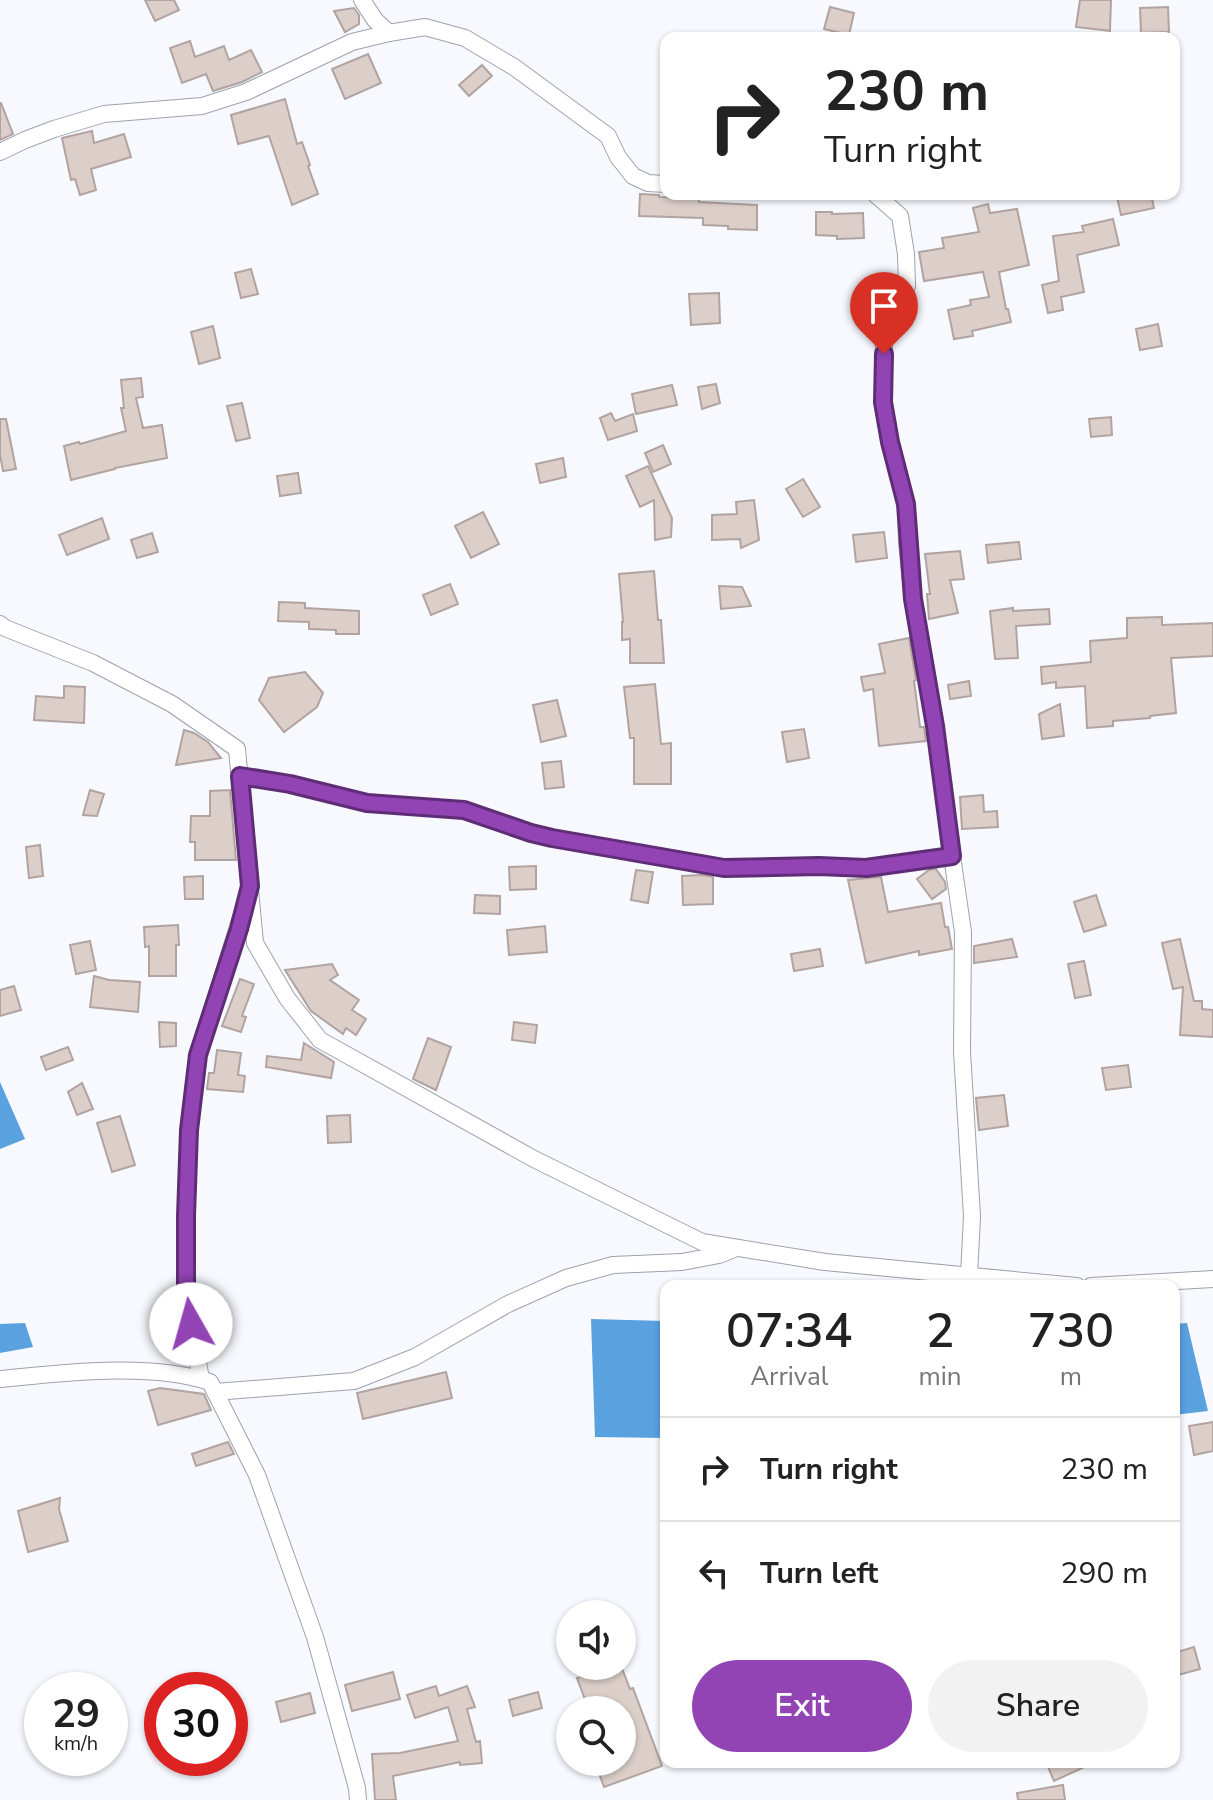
<!DOCTYPE html>
<style>
:root{--surface:#fff;--page:#f2f2f2;--text:#222;--muted:#767676;--line:#e0e0e0;--accent:#9244b5}
body{margin:0;font-family:"Nunito Sans",sans-serif;background:var(--page);color:var(--text);height:100vh;display:flex;flex-direction:column;font-size:30px;white-space:nowrap}
*{box-sizing:border-box;margin:0}
p{font-size:26px;color:var(--muted)}
.icon{flex:none;width:44px;height:44px;fill:none;stroke:currentColor;stroke-width:2;stroke-linecap:round;stroke-linejoin:round}
.map{position:relative;flex:1;overflow:hidden}
.sheet{position:absolute;left:660px;top:1280px;width:520px;height:488px;display:flex;flex-direction:column;background:var(--surface);border-radius:16px;box-shadow:0 2px 6px #0004}
.sheet>*{flex:none}
.hud{position:absolute;left:660px;top:32px;width:520px;height:168px;border-radius:16px;box-shadow:0 2px 6px #0004;background:#fff;color:var(--text);overflow:hidden}
.controls{position:absolute;left:556px;top:1600px;display:grid;gap:16px}
.controls a{display:grid;place-items:center;width:80px;height:80px;border-radius:50%;background:var(--surface);box-shadow:0 2px 6px #0004;font-size:40px}
.speed{position:absolute;left:24px;top:1672px;display:flex;gap:16px;font-size:40px;font-weight:700;text-align:center}
.speed>*{display:grid;place-content:center;width:104px;height:104px;border-radius:50%;background:var(--surface);box-shadow:0 2px 6px #0004;line-height:1}
.speed small{font-size:20px;font-weight:400}
.speed .limit{border:12px solid #d22;background:#fff;color:#111}
.pin{position:absolute;display:grid;place-items:center;width:68px;height:68px;color:#fff;margin:-82px -34px;border-radius:50% 50% 50% 0;rotate:-45deg;box-shadow:0 0 8px #0007}
.pin .icon{rotate:45deg}
.me{position:absolute;width:88px;margin:-44px;rotate:353deg;stroke-linejoin:round;filter:drop-shadow(0 0 6px #0008)}
.turn{display:flex;align-items:center;gap:28px;height:168px;padding:0 32px;font-size:36px}
.turn .icon{width:104px;height:104px;stroke-width:2.5}
.turn b{display:block;font-size:56px;line-height:68px}
.eta{display:flex;justify-content:space-evenly;align-items:center;height:136px;text-align:center}
.eta b{font-size:48px;font-weight:600;line-height:56px}
.cta{display:flex;gap:16px;margin-top:auto;padding:16px 32px}
.cta a{flex:1;height:92px;border-radius:48px;background:var(--accent);color:#fff;font-size:32px;font-weight:600;line-height:92px;text-align:center}
.cta a+a{background:var(--page);color:var(--text)}
ul{padding:0;list-style:none}
li{display:flex;align-items:center;gap:24px;height:104px;padding:0 32px;border-top:2px solid var(--line)}
li div{flex:1}
li b{display:block;font-size:30px}
li em{font-style:normal}
.map>svg:first-child{display:block}
.water{fill:#5aa1e0}
.building{fill:#dccfca;stroke:#b1a4a0;stroke-width:2}
.lines{fill:none;stroke-linecap:round;stroke-linejoin:round}
.minor-casing{stroke:#9da2ac;stroke-width:18}
.minor{stroke:#fff;stroke-width:16}
.route-casing{stroke:#5f2c76;stroke-width:20}
.route{stroke:#9244b5;stroke-width:14}
</style>
<div class="map">
<svg width="1213" height="1800" viewBox="0 0 1213 1800">
<rect width="100%" height="100%" fill="#f7f9fe"/>
<g class="water">
<path d="M0,1082l25,57 -25,10z"/>
<path d="M591,1319l75,2v117l-71,-1z"/>
<path d="M25,1323l8,24 -33,6v-29z"/>
<path d="M1187,1323l21,88 -34,4v-91z"/>
</g>
<g class="building">
<path d="M145,0h29l5,10 -24,11z"/>
<path d="M1080,0h31l-1,31 -34,-4z"/>
<path d="M830,7l24,6 -5,22 -25,-6z"/>
<path d="M1168,7l1,25 -28,1 -1,-25z"/>
<path d="M354,8l5,7v9l-14,8 -11,-21z"/>
<path d="M190,41l5,16 29,-11 5,14 22,-10 11,22 -20,10 -29,9 -7,-17 -24,9 -12,-35z"/>
<path d="M368,54l13,29 -36,16 -13,-30z"/>
<path d="M482,65l10,11 -23,20 -10,-11z"/>
<path d="M285,99l12,45 5,-2 8,23 -2,1 10,28 -26,11 -23,-69 -31,8 -7,-29z"/>
<path d="M0,103h1l12,31 -13,6z"/>
<path d="M92,131l2,12 30,-9 7,23 -40,12 5,21 -16,5 -5,-16 -4,1 -9,-42z"/>
<path d="M640,194l19,1v2l40,1v4l58,3v25l-29,-1v-3l-25,-1v-7l-64,-2z"/>
<path d="M1131,194h20l3,14 -33,7 -4,-18z"/>
<path d="M988,204l2,9 27,-4 12,56 -30,7 7,37h2l3,13 -39,9 1,5 -19,3 -6,-29 23,-5 -1,-5 19,-3 -6,-25 -59,9 -5,-29 25,-4 -2,-10 37,-6 -6,-24z"/>
<path d="M816,212h16v2l31,-1 1,25 -27,1v-3l-21,-1z"/>
<path d="M1113,219l6,26 -42,10 7,37 -23,5 2,13 -15,3 -6,-28 17,-4 -6,-45 31,-4 -2,-6z"/>
<path d="M251,269l7,25 -17,4 -6,-25z"/>
<path d="M719,293l1,30 -29,2 -2,-31z"/>
<path d="M1158,324l4,22 -22,4 -4,-21z"/>
<path d="M213,326l7,32 -21,6 -8,-32z"/>
<path d="M141,378l2,19 -7,1 7,30 19,-3 5,33 -52,10v1l-44,11 -7,-34 15,-4 1,2 46,-13 -5,-23h3l-3,-28z"/>
<path d="M716,384l4,19 -18,6 -4,-22z"/>
<path d="M672,385l5,20 -41,9 -4,-20z"/>
<path d="M242,403l8,35 -14,3 -9,-35z"/>
<path d="M611,413l4,8 18,-7 4,17 -29,9 -8,-22z"/>
<path d="M1111,417l1,18 -21,2 -2,-18z"/>
<path d="M0,419h6l10,50 -13,2 -3,-16z"/>
<path d="M663,445l8,19 -18,8 -8,-19z"/>
<path d="M563,458l3,19 -26,6 -4,-19z"/>
<path d="M648,466l24,52 -1,19 -16,3 -1,-40 -14,7 -14,-31z"/>
<path d="M298,473l3,20 -21,3 -3,-20z"/>
<path d="M803,479l17,28 -17,10 -17,-28z"/>
<path d="M754,500l5,40 -18,8 -1,-9 -28,1v-25l25,-1 -1,-12z"/>
<path d="M483,512l16,32 -28,14 -16,-32z"/>
<path d="M102,518l7,21 -42,16 -8,-20z"/>
<path d="M884,532l3,26 -31,4 -3,-27z"/>
<path d="M152,533l6,19 -21,6 -6,-18z"/>
<path d="M1019,542l2,17 -33,4 -2,-18z"/>
<path d="M960,551l4,28 -14,1 8,33 -29,6 -2,-25h3l-5,-40z"/>
<path d="M654,571l4,49h3l3,43h-34v-24l-8,1v-18h1l-4,-48z"/>
<path d="M450,584l8,20 -27,11 -8,-20z"/>
<path d="M719,586l23,1 9,19 -30,3z"/>
<path d="M279,602l26,1v5l54,3v23h-23v-4l-27,-1v-7l-31,-1z"/>
<path d="M1013,608v3l36,-2 1,15 -34,2 2,32 -23,1 -5,-48z"/>
<path d="M1162,617v8l51,-2v33l-42,2 5,55 -26,3v2l-37,3v5l-26,2 -2,-42 -29,2v-6l-14,2 -1,-17 50,-5 -1,-21 37,-3v-20z"/>
<path d="M909,638l7,42 -2,1 6,46h4l2,14 -47,5 -6,-57 -9,2 -3,-14 24,-4 -6,-29z"/>
<path d="M305,672l18,21 -6,14 -33,25 -25,-32 10,-22z"/>
<path d="M969,681l2,15 -21,3 -2,-14z"/>
<path d="M655,684l6,60 10,-1v41h-37v-46h-4l-6,-51z"/>
<path d="M64,686l21,1 -1,36 -50,-3 2,-24 28,2z"/>
<path d="M557,700l9,36 -25,6 -8,-37z"/>
<path d="M1060,704l4,32 -22,3 -3,-25z"/>
<path d="M804,729l5,29 -22,4 -5,-30z"/>
<path d="M184,730l10,3 14,9 13,16 -45,7z"/>
<path d="M561,761l3,26 -19,2 -3,-26z"/>
<path d="M90,790l14,4 -7,22 -14,-1z"/>
<path d="M230,790l6,70h-41v-18h-5l1,-26h19v-25z"/>
<path d="M983,795l1,17 13,-1 1,16 -36,2 -2,-32z"/>
<path d="M40,845l3,31 -14,2 -3,-31z"/>
<path d="M536,866v23l-26,1 -1,-23z"/>
<path d="M936,869l9,13 1,7 -14,10 -15,-20 12,-9z"/>
<path d="M636,870l17,2 -5,31 -17,-3z"/>
<path d="M702,875l11,2v27l-30,1 -1,-29z"/>
<path d="M203,876v23h-18l-1,-22z"/>
<path d="M881,877l7,35 53,-9 4,24h3l4,22 -33,6v-4l-53,12 -18,-83z"/>
<path d="M475,895l25,1v18l-26,-1z"/>
<path d="M1096,895l10,30 -22,7 -10,-30z"/>
<path d="M178,925l1,20h-3v31h-27v-30l-4,1 -1,-20z"/>
<path d="M545,926l2,26 -38,3 -2,-25z"/>
<path d="M1012,939l5,18 -43,6v-17z"/>
<path d="M1180,939l14,62h8v8l11,1v27l-33,-2 3,-48 -10,2 -11,-46z"/>
<path d="M90,941l6,29 -20,4 -6,-29z"/>
<path d="M820,949l3,17 -29,5 -3,-17z"/>
<path d="M1084,961l7,34 -16,3 -7,-34z"/>
<path d="M332,964l6,11 -8,5 29,20 -7,10 14,9 -10,16 -10,-7 -3,6 -32,-23 -26,-41z"/>
<path d="M94,976l15,4 31,2 -2,30 -48,-5z"/>
<path d="M240,979l14,5 -12,32 4,1 -5,15 -19,-6z"/>
<path d="M14,986l7,24 -21,6v-26z"/>
<path d="M159,1022l17,1v23l-16,1z"/>
<path d="M514,1022l23,3 -2,18 -23,-3z"/>
<path d="M428,1038l23,9 -15,43 -23,-11z"/>
<path d="M304,1043l30,19 -3,16 -65,-11 1,-11 34,4z"/>
<path d="M68,1047l5,13 -27,10 -5,-13z"/>
<path d="M217,1050l24,3 -3,22 7,1 -2,16 -36,-3 2,-16h5z"/>
<path d="M1128,1065l3,22 -25,3 -4,-22z"/>
<path d="M82,1083l11,26 -16,6 -9,-23z"/>
<path d="M1004,1095l4,31 -29,4 -3,-32z"/>
<path d="M350,1115l1,27 -23,1 -1,-27z"/>
<path d="M120,1116l15,49 -23,7 -15,-49z"/>
<path d="M446,1372l6,26 -89,21 -6,-26z"/>
<path d="M160,1388l44,6 7,16 -53,15 -10,-34z"/>
<path d="M1213,1422v29l-19,4 -5,-29z"/>
<path d="M228,1442l6,12 -38,12 -4,-12z"/>
<path d="M60,1498l-1,11 9,32 -40,11 -10,-41z"/>
<path d="M1194,1647l6,22 -22,6 -4,-14v-8z"/>
<path d="M612,1666h9l9,23 3,-1 29,78 -58,21 -9,-25h27v-52h-33l-12,-32z"/>
<path d="M393,1672l7,27 -48,12 -7,-26z"/>
<path d="M436,1686l3,10 28,-10 8,21 -8,2 9,33 4,-1 2,22 -22,2v-3l-67,14 3,24h-21l-3,-46 28,-1 58,-12 -10,-34 -33,11 -8,-23z"/>
<path d="M538,1692l4,16 -29,8 -4,-16z"/>
<path d="M310,1693l5,20 -34,9 -5,-20z"/>
<path d="M1046,1762h49l-41,19z"/>
<path d="M1063,1785l2,15h-47l-1,-7z"/>
</g>
<g class="lines">
<defs>
<g id="minor">
<path d="M362,0l13,20 14,13"/>
<path d="M0,152l25,-12 29,-11 50,-15 98,-8 44,-14 106,-50 37,-9 36,-6 40,11 49,29 94,69 10,21 15,19 15,7 18,1"/>
<path d="M875,194l25,22 6,38 1,32 -19,34 -4,18 -1,64 7,40 16,62 1,39 6,56 22,127 17,130"/>
<path d="M0,624l5,4 88,35 79,41 65,45 18,194 32,55 33,42 214,119 168,83 123,20 252,24"/>
<path d="M240,776l50,8 77,19 97,7 67,23 21,5 172,30 95,-2 47,2 86,-12 11,76 -1,120 10,164 -3,60"/>
<path d="M1091,1286l122,-7"/>
<path d="M0,1379c64,-6 149,-17 210,3l47,93 58,162 42,151 1,12"/>
<path d="M201,1379l-15,-82v-81l3,-86 9,-75 49,-157"/>
<path d="M215,1392l139,-11 61,-24 93,-53 58,-26 47,-13 69,-3 37,-7 15,-6"/>
</g>
</defs>
<use href="#minor" class="minor-casing"/>
<use href="#minor" class="minor"/>
</g>
<g class="lines">
<defs>
<path id="route" d="M191,1324l-5,-27v-81l3,-86 9,-75 41,-126 11,-43 -10,-110 50,8 77,19 97,7 67,23 21,5 172,30 95,-2 47,2 86,-12 -17,-130 -22,-127 -7,-95 -16,-62 -7,-40 1,-48"/>
</defs>
<use href="#route" class="route-casing"/>
<use href="#route" class="route"/>
</g>
</svg>
<div class="controls">
<a><svg class="icon" aria-label="sound" viewBox="0 0 24 24"><path d="M4 9h4l5-4v14l-5-4H4zM17 9q2 3 0 6"/></svg></a>
<a><svg class="icon" aria-label="search" viewBox="0 0 24 24"><circle cx="10" cy="10" r="6"/><path d="M15 15l6 6"/></svg></a>
</div>
<div class="speed"><div>29<small>km/h</small></div><div class="limit">30</div></div>
<div class="pin" style="left:884px;top:354px;background:#d93025"><svg class="icon" aria-label="arrive" viewBox="0 0 24 24"><path d="M6 21V4h12l-3 4 3 4H6"/></svg></div>
<svg class="me" style="left:191px;top:1324px" viewBox="-20 -20 40 40"><circle r="19" fill="#fff"/><path d="M0-13L10 11 0 6-10 11z" fill="#9244b5"/></svg>
<div class="hud">
<div class="turn"><svg class="icon" aria-label="right" viewBox="0 0 24 24"><path d="M7 20v-9h11M14 6l5 5-5 5"/></svg><div><b>230 m</b>Turn right</div></div>
</div>
<section class="sheet">
<div class="eta">
<div><b>07:34</b><p>Arrival</p></div>
<div><b>2</b><p>min</p></div>
<div><b>730</b><p>m</p></div>
</div>
<ul>
<li><svg class="icon" aria-label="right" viewBox="0 0 24 24"><path d="M7 20v-9h11M14 6l5 5-5 5"/></svg><div><b>Turn right</b></div><em>230 m</em></li>
<li><svg class="icon" aria-label="left" viewBox="0 0 24 24"><path d="M17 20v-9H6M10 6l-5 5 5 5"/></svg><div><b>Turn left</b></div><em>290 m</em></li>
</ul>
<div class="cta"><a>Exit</a><a>Share</a></div>
</section>
</div>
